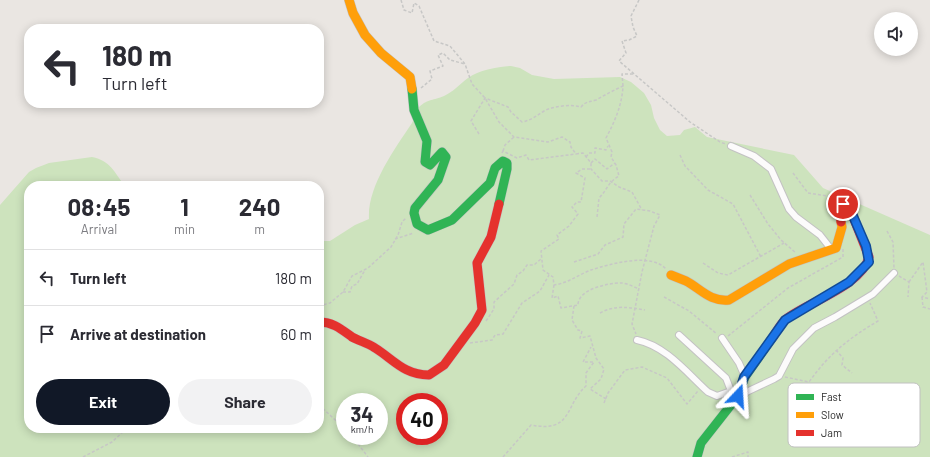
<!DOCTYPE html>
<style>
:root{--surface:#fff;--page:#f2f2f3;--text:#2b2b33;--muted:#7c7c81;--line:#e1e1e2;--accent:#111827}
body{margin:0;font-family:Barlow,sans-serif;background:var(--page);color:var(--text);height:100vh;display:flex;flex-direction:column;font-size:15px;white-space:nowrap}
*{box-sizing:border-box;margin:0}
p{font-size:13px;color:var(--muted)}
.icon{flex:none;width:22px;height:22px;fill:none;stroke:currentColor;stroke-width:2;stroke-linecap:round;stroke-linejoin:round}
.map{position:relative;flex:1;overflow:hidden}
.side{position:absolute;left:24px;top:181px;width:300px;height:252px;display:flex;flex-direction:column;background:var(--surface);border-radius:16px;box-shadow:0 2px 10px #0003}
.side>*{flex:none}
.banner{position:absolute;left:24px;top:24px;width:300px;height:84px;border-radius:16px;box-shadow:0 2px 10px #0003;background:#fff;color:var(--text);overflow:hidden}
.fabs{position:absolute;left:874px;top:12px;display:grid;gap:8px}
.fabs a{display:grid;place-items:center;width:44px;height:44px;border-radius:50%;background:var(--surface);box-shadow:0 2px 10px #0003;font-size:20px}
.speed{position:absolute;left:336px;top:393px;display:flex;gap:8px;font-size:20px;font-weight:700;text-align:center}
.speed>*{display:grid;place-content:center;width:52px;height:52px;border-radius:50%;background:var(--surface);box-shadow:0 2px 10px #0003;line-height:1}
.speed small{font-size:10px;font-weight:400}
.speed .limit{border:6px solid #d22;background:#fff;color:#111}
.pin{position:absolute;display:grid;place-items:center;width:34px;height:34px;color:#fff;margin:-17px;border:2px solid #fff;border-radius:50%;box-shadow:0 1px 4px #0007}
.me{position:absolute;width:44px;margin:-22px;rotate:20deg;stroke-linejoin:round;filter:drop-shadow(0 0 3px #0008)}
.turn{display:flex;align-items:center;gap:14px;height:84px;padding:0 12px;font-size:18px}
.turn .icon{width:52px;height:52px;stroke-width:2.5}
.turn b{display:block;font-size:28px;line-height:34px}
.eta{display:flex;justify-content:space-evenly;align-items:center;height:68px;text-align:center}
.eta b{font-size:24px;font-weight:700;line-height:28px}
.button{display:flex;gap:8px;margin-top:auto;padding:8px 12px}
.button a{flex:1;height:46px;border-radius:24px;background:var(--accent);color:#fff;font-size:16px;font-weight:700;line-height:46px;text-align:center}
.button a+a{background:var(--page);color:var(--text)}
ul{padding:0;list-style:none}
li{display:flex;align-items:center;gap:12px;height:56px;padding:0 12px;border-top:1px solid var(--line)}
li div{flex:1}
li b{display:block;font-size:15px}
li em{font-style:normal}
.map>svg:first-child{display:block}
.green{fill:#cde3bd;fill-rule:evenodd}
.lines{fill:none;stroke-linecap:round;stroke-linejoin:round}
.street-casing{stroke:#c3c2c3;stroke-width:8}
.fast-casing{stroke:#c3c2c3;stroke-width:10}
.slow-casing{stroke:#c3c2c3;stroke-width:10}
.jam-casing{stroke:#c3c2c3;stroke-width:10}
.path{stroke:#c7c7c6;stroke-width:1.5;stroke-dasharray:3 2;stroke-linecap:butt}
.street{stroke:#fcfbfb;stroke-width:6}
.fast{stroke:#30b455;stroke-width:9}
.slow{stroke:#ff9f0a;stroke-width:9}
.jam{stroke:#e5322d;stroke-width:9}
.route-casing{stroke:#114b97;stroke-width:10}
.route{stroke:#1a73e8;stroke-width:7}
.key{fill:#fff;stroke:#c0c0c0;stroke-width:1}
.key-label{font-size:11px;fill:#2c2c2c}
</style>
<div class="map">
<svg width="930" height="457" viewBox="0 0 930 457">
<rect width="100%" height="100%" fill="#eae6e2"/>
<path class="green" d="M511,66l9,2 12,7 22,4 66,-2 11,5 13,11 7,12 3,13 6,12 7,6 13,-1 4,-5 11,-3 12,10 87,18 29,33 107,47v222h-930v-252l29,-33 7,-4 13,-5 43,-6c19,4 22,15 33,29h-96v242h290v-187h11l25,-16 14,-6c-2,-32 25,-69 43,-96 3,-5 3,-11 7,-16 10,-9 14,-6 25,-11 9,-4 16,-12 24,-18 11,-8 29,-11 43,-12zM345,402h34v34h-34zM405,402h34v34h-34z"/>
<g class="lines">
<defs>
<g id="street">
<path d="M731,146l23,10 17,13 18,40 7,8 24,18 11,14"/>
<path d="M722,338l17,25 6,14"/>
<path d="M637,340c29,6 50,33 71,52l9,4 14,-5 -5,-13 -47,-43"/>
<path d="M731,391l7,5 36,-17 5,-3 14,-27 21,-21 21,-11 38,-23 21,-21"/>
</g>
<g id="fast">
<path d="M412,89l2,21 13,31 -2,21 5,3 12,-13 4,5 -8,23 -23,28 -1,5 3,11 11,6 24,-10 38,-37 5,-15 8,-7 4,2v6l-8,35"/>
<path d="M697,457l4,-14 37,-47 7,-19 28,-40"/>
</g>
<g id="slow">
<path d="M349,0l4,13 12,22 16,18 29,24 2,12"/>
<path d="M671,275c5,2 10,4 15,6 15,8 24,21 43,19l60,-36 47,-16 6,-21 -1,-5"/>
</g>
<g id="jam">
<path d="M319,322c14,0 22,7 33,15 7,4 16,6 23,11 18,11 29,27 54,27l15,-10 31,-42 7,-13 -5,-47 14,-26 8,-33"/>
<path d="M773,337c4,-6 8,-14 13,-18 22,-17 76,-33 83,-62l-19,-48 -7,-5 -4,3 2,15"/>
</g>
</defs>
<use href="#street" class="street-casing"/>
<use href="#fast" class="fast-casing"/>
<use href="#slow" class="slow-casing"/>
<use href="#jam" class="jam-casing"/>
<g class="path">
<path d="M401,0l3,10 8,3 2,-10 5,3 15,35 16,5 15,18 7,20 13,14 14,24 15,15 34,5 14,-5 8,5 1,5 5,7 7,-1 8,10v6l11,12h8l9,6 13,5 10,18"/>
<path d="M639,0l-8,16 2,11 4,9 -8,4 -7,1 4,12 -7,8 71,61 30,20 6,2"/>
<path d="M623,86l-1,-12h11"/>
<path d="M421,88l11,-9 -2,-8 13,-5 -5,-11 5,-2 7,7 15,4"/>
<path d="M479,134l-8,-13 14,-23 23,9 3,5 11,10c10,-2 14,-6 22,-11 9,-5 28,-7 37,-4 5,-6 9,-5 15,-7 9,-5 18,-10 27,-14 -1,19 -8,35 -17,52l6,14 -1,5 5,8 3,11c-12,7 -11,13 -20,22l-2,19"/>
<path d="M503,151l2,-6 9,-8"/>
<path d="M502,153l1,-2 14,7 9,-3 3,5 47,-6"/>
<path d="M680,155l5,11 23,24 25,14 28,53"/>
<path d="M586,157l3,-4h6v-5l11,2 2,-4"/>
<path d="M591,163l4,-4 12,10 8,-6"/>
<path d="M590,169h-8l-6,4 9,5 -4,24h-4l-5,5 6,7 -9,12 -12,9 2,4 -18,12 2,19 10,7 1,8c14,-2 24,-10 37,-15 19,-6 60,-18 75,-1"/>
<path d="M793,173l15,20 20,3 5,5"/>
<path d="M750,195l18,29 13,16 15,13"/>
<path d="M887,231l6,11 1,26"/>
<path d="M395,239l19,-6"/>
<path d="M574,262l24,-8 7,-9 18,-8 1,-13 12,-15 14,2 10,4 -6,11 -12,46 -10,52 4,10"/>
<path d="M703,263l15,10 10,2 56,-32"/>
<path d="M899,276l10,6 -1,15"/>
<path d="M909,282l14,-20 4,30 -5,5 8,2"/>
<path d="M554,285l-2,13 6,-2 3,12 17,-3c0,-16 30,-22 43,-22 6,0 13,4 18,6"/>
<path d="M343,292h7l2,-6 5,-2 8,-14"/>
<path d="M664,297l25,14 28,23"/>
<path d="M922,297l1,10 7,2"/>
<path d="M319,306l11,-3 13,-11 9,-16 16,-8 23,-21 7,-12 4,-13 4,-4"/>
<path d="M574,306l-2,14 6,10 4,1 -2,7 10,-2 6,22 8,11 -3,10 -11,10 16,10"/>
<path d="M319,311l2,1 -2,1"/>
<path d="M600,313c14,-8 29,-6 45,-3"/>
<path d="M486,321l8,-12v-7l20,-18 3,-9 6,-4 4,-6h7l8,-7"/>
<path d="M319,333v5"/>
<path d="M728,336l60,-48 55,-31v-8"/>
<path d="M470,343l22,-3 3,-5 8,-1 19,-31 18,-12 9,-16"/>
<path d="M836,350l7,8 -1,7 10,8"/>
<path d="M785,377l24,5c20,-28 40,-44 69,-61l-8,-18"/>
<path d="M604,403l4,-10 17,-23 17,-3 25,11 20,26 11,-13"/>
<path d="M319,405l26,24"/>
<path d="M352,436l16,21"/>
<path d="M83,457l29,-15 15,-14"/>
<path d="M503,457l28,-32c42,8 33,-19 55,-39v-13l8,-11h-11l8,-15"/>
<path d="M732,457l16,-5v5"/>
</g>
<use href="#street" class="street"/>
<use href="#fast" class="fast"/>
<use href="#slow" class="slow"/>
<use href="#jam" class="jam"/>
</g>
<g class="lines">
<defs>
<path id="route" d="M738,396l6,-19 41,-57 64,-38 20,-20 -3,-16 -16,-37 -7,-5"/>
</defs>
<use href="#route" class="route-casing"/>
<use href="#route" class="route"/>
</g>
<rect x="788" y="383" width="132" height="64" rx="6" class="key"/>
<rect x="796" y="394" width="18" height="6" fill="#30b455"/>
<rect x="796" y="412" width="18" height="6" fill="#ff9f0a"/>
<rect x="796" y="430" width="18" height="6" fill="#e5322d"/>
<g class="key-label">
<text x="821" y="401">Fast</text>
<text x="821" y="419">Slow</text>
<text x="821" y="437">Jam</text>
</g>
</svg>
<div class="fabs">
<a><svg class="icon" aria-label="sound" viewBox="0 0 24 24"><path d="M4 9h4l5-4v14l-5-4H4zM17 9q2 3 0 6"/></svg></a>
</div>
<div class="speed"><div>34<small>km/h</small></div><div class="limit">40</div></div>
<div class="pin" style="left:843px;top:204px;background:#d93025"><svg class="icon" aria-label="arrive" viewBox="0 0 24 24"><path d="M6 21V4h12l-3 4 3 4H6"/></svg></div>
<svg class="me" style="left:738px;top:396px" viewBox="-20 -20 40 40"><path d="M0-17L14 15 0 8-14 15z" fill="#1a73e8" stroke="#fff" stroke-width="4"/></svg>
<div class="banner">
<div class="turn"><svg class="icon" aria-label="left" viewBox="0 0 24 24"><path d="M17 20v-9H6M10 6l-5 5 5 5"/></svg><div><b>180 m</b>Turn left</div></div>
</div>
<section class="side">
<div class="eta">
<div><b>08:45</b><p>Arrival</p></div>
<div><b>1</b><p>min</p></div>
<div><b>240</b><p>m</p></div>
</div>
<ul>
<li><svg class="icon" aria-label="left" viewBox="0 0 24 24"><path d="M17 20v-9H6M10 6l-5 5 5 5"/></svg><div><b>Turn left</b></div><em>180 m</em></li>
<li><svg class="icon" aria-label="arrive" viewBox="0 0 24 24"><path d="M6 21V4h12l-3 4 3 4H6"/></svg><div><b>Arrive at destination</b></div><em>60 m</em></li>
</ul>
<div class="button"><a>Exit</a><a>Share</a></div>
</section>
</div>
